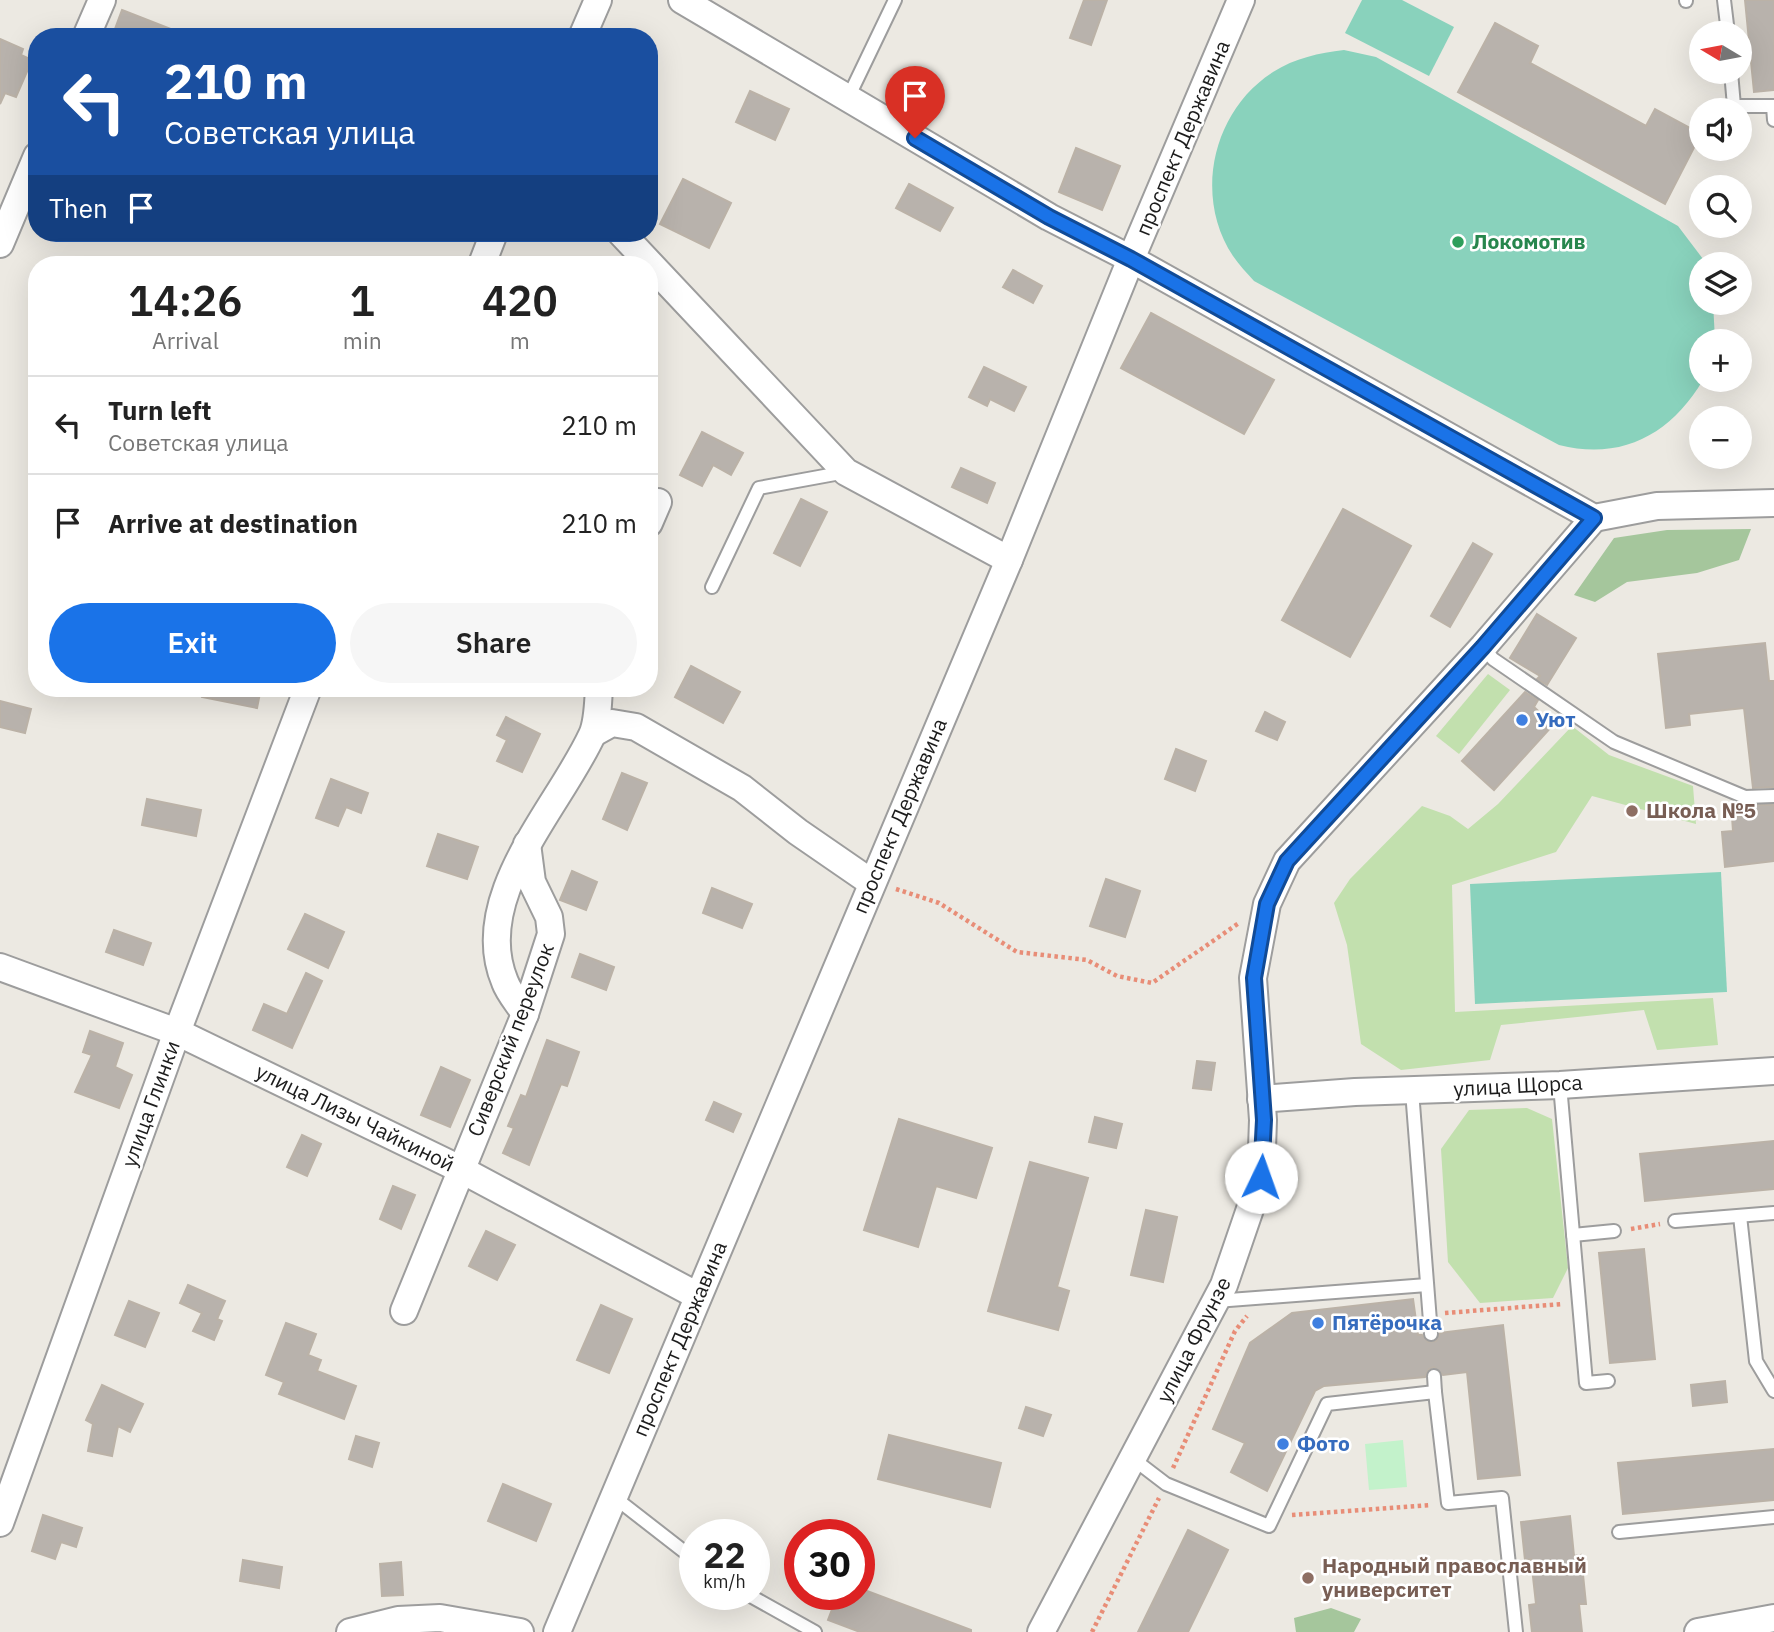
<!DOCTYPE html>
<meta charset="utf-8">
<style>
:root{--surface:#fff;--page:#f6f6f6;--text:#222;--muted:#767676;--line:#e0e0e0;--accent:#1a73e8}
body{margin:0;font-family:"IBM Plex Sans",sans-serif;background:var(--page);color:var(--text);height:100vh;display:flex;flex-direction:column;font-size:26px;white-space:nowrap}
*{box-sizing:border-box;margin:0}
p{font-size:23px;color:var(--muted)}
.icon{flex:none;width:38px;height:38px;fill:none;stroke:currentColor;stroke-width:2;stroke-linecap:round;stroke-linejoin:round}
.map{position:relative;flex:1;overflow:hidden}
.drawer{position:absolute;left:28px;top:256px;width:630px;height:441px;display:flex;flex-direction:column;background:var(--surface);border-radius:28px;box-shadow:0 7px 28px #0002}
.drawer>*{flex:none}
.top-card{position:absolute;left:28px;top:28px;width:630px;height:214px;border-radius:28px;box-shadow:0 7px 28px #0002;background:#1a4fa0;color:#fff;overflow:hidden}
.needle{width:46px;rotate:280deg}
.controls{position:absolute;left:1689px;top:21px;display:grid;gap:14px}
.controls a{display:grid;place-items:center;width:63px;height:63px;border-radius:50%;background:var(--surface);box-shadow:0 7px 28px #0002;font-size:35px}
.speed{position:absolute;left:679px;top:1519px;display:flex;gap:14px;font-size:35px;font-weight:700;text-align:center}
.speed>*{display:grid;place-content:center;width:91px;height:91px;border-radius:50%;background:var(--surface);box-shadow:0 7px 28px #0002;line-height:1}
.speed small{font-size:18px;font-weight:400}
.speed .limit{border:10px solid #d22;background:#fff;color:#111}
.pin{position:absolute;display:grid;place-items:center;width:60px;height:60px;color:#fff;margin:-72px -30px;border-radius:50% 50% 50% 0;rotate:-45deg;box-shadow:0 0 7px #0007}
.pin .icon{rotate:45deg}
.me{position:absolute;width:77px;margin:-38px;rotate:3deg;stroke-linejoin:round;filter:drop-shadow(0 0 5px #0008)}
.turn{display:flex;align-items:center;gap:24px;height:147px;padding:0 21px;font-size:32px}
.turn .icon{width:91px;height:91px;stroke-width:2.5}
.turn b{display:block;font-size:49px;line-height:60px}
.then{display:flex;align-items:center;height:66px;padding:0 21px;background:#0003;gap:14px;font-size:26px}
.eta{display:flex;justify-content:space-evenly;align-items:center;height:119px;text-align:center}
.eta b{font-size:42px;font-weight:600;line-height:49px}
.primary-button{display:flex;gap:14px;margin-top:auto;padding:14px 21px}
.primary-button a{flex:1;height:80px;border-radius:42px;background:var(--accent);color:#fff;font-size:28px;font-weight:600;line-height:80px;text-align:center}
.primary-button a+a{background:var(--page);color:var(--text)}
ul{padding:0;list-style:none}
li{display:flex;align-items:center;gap:21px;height:98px;padding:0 21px;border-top:2px solid var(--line)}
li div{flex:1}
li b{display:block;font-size:26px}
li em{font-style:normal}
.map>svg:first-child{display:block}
.grass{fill:#c2e0ae}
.forest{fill:#a5c69c}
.park{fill:#c3f2cb}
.pitch{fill:#89d2bc}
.building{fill:#b8b2ac;stroke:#bbb2a7;stroke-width:2}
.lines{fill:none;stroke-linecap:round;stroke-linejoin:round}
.lane-casing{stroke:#9d9d9d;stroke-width:16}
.street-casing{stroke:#9d9d9d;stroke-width:30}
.path{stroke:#e88d77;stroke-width:4.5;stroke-dasharray:3.5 3.5;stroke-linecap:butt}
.lane{stroke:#fff;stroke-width:12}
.street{stroke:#fff;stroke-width:26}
.route-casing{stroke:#114b97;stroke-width:18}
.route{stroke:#1a73e8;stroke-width:12}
.leisure-dot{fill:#2e9e5b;stroke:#fff;stroke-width:2.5}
.shop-dot{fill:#3f7fe0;stroke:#fff;stroke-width:2.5}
.education-dot{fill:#8d6e63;stroke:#fff;stroke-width:2.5}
.labels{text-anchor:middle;stroke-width:5;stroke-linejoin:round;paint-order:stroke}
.street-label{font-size:21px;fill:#1c1c1c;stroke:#fff}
.leisure-label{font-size:21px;font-weight:bold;fill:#27864d;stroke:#fff;text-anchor:start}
.shop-label{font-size:21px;font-weight:bold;fill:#366cbe;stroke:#fff;text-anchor:start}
.education-label{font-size:21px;font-weight:bold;fill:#785e54;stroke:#fff;text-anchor:start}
</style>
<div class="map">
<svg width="1774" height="1632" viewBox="0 0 1774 1632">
<rect width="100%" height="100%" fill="#ece9e2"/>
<g class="grass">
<path d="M1488,674l22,16 -51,64 -23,-18z"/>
<path d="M1572,726l37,29 84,31 3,38 -104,-28 -36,56 -104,33 3,127 258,-14 5,47 -61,5 -13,-40 -143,15 -11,35 -89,10 -40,-26 -14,-99 -13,-42 16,-24 72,-73 28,10 18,13 30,-25z"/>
<path d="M1527,1108l25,11 16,149 -15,30 -73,5 -32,-41 -7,-113 28,-39z"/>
</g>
<g class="forest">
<path d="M1751,529l-12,31 -42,13 -70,9 -32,20 -21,-7 40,-57 53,-8z"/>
<path d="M1331,1608l30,11 -7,13h-58l-2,-14z"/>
</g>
<path class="park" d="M1403,1440l4,47 -38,3 -4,-46z"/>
<g class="pitch">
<path d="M1362,0h40l52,27 -25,49 -84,-43z"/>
<path d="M1344,50l32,7 302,169 25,33 -2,44h12l2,36 -1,2h-13v39h2c-32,54 -81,81 -144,65l-305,-164c-7,-8 -15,-16 -21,-25 -40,-60 -20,-146 40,-184 22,-14 46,-19 71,-22z"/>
<path d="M1721,872l6,120 -252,12 -5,-120z"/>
</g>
<g class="building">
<path d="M1084,0h23l-16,45 -21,-7z"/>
<path d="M1745,0h29v90l-20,2z"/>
<path d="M122,10l64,25v2h-74z"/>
<path d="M1495,23l43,23 -8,17 116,63 9,-17 46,25 -36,70 -207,-112z"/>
<path d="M0,39l23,10 -2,6 11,5 -16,37 -11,-4 -5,11z"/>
<path d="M750,91l39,18 -14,31 -39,-18z"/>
<path d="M1076,148l44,18 -18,44 -43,-18z"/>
<path d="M683,179l48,24 -22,45 -49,-24z"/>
<path d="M909,184l44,24 -13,23 -44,-23z"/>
<path d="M1013,270l29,16 -9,17 -30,-16z"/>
<path d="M1151,313l123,67 -30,54 -123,-66z"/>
<path d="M984,367l42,20 -12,24 -24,-12 -3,7 -18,-9z"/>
<path d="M702,432l41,21 -12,22 -18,-10 -11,21 -22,-11z"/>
<path d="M961,468l34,15 -8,20 -35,-16z"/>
<path d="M801,499l26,13 -27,54 -26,-13z"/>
<path d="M1343,509l68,37 -61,111 -68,-37z"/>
<path d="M1473,543l19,11 -42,73 -19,-11z"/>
<path d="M1537,614l39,24 -29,47 -10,-6 3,-3 -30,-18z"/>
<path d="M1765,643l4,38h5v106l-21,1 -9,-80 -55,6 1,11 -24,3 -8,-74z"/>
<path d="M691,666l49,26 -17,31 -48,-26z"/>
<path d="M203,688h58l-4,20 -55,-11z"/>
<path d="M1525,692l13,8 -4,7 19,18 -59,65 -32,-29z"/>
<path d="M0,701l31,8 -6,24 -25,-6z"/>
<path d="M1265,712l20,10 -8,18 -21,-9z"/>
<path d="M506,717l34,17 -18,38 -25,-11 10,-21 -10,-5z"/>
<path d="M1176,749l30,12 -11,30 -30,-12z"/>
<path d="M622,773l25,10 -20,47 -24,-11z"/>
<path d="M331,779l37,14 -7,20 -15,-6 -8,19 -22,-8z"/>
<path d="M147,799l54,11 -5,26 -54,-11z"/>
<path d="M1755,805h19v56l-49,6 -3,-35 11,-1 -1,-14 24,-2z"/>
<path d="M438,834l40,13 -11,32 -40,-13z"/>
<path d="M572,871l25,11 -11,28 -26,-10z"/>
<path d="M1106,879l34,12 -15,46 -35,-11z"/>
<path d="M712,888l40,16 -10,24 -39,-15z"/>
<path d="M305,914l39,18 -16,36 -40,-19z"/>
<path d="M114,930l37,13 -8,22 -37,-13z"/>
<path d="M580,954l34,13 -8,23 -34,-13z"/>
<path d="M306,973l16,8 -30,67 -39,-18 11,-26 23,10z"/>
<path d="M90,1031l33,12 -8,24 17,8 -13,33 -44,-16 17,-37 -9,-3z"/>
<path d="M547,1040l32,12 -12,34 -6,-2 -32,81 -26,-12 11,-25 -6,-2 13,-31 5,2z"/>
<path d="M1197,1061l18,2 -4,27 -18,-2z"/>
<path d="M441,1067l29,13 -20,47 -29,-12z"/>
<path d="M714,1102l27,12 -8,18 -27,-12z"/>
<path d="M1095,1117l27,7 -6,24 -27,-6z"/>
<path d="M899,1119l93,29 -16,50 -40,-12 -18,61 -54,-17z"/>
<path d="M302,1135l19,9 -14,32 -20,-9z"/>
<path d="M1774,1141v48l-129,12 -5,-47z"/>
<path d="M1030,1162l58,16 -31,109 12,4 -11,39 -70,-19z"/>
<path d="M393,1186l22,9 -14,34 -21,-10z"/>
<path d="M1146,1210l31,7 -14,65 -32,-7z"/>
<path d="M486,1231l29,14 -18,35 -28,-14z"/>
<path d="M1644,1249l11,110 -45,4 -11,-110z"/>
<path d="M188,1285l37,16 -8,18 5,2 -8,19 -21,-9 9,-18 -22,-10z"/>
<path d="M1413,1299l5,36h4l6,7 8,-1 4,-8 63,-8 17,150 -42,4 -11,-107 -24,3 -9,-8 -5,2 -4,8 -101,9 -9,5 -48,100 -36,-19 14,-29 -32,-14 37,-86 42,-30z"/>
<path d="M129,1301l30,12 -14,34 -30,-12z"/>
<path d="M601,1305l31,14 -23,54 -32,-13z"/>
<path d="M286,1323l30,11 -8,21 13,5 -4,11 39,15 -12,33 -65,-25 5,-12 -18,-7z"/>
<path d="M1725,1381l2,21 -34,4 -2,-21z"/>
<path d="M102,1385l41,19 -13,28 -12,-6 -6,30 -24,-5 5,-27 -7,-4z"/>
<path d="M1026,1407l25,8 -8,21 -24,-8z"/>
<path d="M889,1435l112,28 -11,44 -112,-28z"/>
<path d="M356,1436l23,7 -7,24 -23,-8z"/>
<path d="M1774,1449v51l-151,14 -5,-51z"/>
<path d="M503,1484l48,20 -15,37 -48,-20z"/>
<path d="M43,1515l39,13 -6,19 -15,-5 -6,17 -23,-8z"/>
<path d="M1570,1516l4,40 7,-1 5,49h-7l3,28h-50l-3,-27 7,-1 -5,-45 -6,1 -4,-38z"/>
<path d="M1188,1530l40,20 -40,82h-50z"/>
<path d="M243,1560l39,7 -3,21 -39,-7z"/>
<path d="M401,1562l2,33 -21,1 -2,-32z"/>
<path d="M859,1588l112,42v2h-111l-32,-12 10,-26h21z"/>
</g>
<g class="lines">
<defs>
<g id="lane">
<path d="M1686,0v1"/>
<path d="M1724,0l4,33"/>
<path d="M1731,72l3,34h39l1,14"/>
<path d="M848,98l47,-98"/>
<path d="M712,587l47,-99 87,-16"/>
<path d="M1483,647l10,12 121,83 131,55 29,-1"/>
<path d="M1560,1085l26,298 22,-2"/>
<path d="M1412,1091l19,243"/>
<path d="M1740,1216l16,145 18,30"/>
<path d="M1675,1221l99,-8"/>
<path d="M1573,1235l41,-4"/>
<path d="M1216,1301l211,-16"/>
<path d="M1434,1376l1,16"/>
<path d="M1132,1458l34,26 103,42 58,-122 108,-12 13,111 54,-5 14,134"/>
<path d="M614,1497l81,63"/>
<path d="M1619,1532l155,-15"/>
<path d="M747,1594l68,38"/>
</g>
<g id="street">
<path d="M682,0l367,217 82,42 463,259 63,-12 117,-3"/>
<path d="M86,37l16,-37"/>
<path d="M582,37l16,-37"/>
<path d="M621,233l225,239 163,88"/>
<path d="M0,244l37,-88"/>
<path d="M482,264l12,-31"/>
<path d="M649,523l9,-21"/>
<path d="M594,733l18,-10 24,4 106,61 56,44 74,51"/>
<path d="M0,967l177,65 283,137 238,127"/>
<path d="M525,1014c-6,-10 -16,-21 -20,-32 -36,-85 54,-175 87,-247 6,-13 6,-33 7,-47"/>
<path d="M1261,1099l94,-7 205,-7 214,-14"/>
<path d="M404,1311l121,-297 26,-80 -2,-17 -17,-35 -5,-38"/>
<path d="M0,1523l177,-491 131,-344"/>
<path d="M350,1632l48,-12 42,-2 80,14"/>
<path d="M557,1632l452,-1072 122,-301 110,-259"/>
<path d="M1041,1632l183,-347 37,-108 2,-57 -10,-142 14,-74 20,-43 196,-214 111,-129"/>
<path d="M1698,1632l76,-14"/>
</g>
</defs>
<use href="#lane" class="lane-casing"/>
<use href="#street" class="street-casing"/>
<g class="path">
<path d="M896,889l43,14 78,49 70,8 30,16 35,7 87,-60"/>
<path d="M1631,1229l29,-5"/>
<path d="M1445,1313l117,-9"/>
<path d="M1173,1468l62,-137 12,-15"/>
<path d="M1292,1515l138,-10"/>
<path d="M1092,1632l67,-134"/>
</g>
<use href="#lane" class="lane"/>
<use href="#street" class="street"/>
</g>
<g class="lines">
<defs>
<path id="route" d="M915,138l134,79 82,42 463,259 -111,129 -196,214 -20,43 -13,74 10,142 -3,57"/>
</defs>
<use href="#route" class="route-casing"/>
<use href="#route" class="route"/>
</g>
<circle class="leisure-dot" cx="1458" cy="242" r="7"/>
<g class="shop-dot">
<circle cx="1522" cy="720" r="7"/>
<circle cx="1318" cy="1323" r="7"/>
<circle cx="1283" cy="1444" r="7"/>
</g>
<g class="education-dot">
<circle cx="1632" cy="811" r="7"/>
<circle cx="1308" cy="1578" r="7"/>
</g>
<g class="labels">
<g class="street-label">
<text transform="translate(1183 138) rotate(-67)" y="7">проспект Державина</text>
<text transform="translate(900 816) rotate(-67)" y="7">проспект Державина</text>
<text transform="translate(511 1040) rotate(-69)" y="7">Сиверский переулок</text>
<text transform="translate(1518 1086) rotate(-3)" y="7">улица Щорса</text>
<text transform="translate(151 1104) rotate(-70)" y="7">улица Глинки</text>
<text transform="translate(355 1118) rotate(26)" y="7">улица Лизы Чайкиной</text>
<text transform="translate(680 1339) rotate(-67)" y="7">проспект Державина</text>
<text transform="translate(1194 1340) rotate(-63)" y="7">улица Фрунзе</text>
</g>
<g class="leisure-label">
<text x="1472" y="249">Локомотив</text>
</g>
<g class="shop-label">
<text x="1536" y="727">Уют</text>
<text x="1332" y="1330">Пятёрочка</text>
<text x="1297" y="1451">Фото</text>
</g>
<g class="education-label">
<text x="1646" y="818">Школа №5</text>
<text x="1322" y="1573">Народный православный<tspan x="1322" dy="24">университет</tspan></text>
</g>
</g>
</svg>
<div class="controls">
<a><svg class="needle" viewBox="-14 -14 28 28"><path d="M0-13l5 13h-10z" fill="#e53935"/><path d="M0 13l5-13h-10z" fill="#767676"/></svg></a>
<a><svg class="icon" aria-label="sound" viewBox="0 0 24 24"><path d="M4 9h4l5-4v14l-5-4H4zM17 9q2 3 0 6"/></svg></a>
<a><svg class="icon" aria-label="search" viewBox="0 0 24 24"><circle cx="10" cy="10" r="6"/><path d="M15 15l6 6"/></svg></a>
<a><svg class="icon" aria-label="layers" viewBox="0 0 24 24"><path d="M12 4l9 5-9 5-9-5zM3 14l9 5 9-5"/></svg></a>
<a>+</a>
<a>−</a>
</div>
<div class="speed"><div>22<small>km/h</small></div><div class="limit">30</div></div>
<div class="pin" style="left:915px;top:138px;background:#d93025"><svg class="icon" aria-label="arrive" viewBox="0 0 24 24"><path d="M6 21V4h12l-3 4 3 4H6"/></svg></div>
<svg class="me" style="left:1261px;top:1177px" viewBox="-20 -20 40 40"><circle r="19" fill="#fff"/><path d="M0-13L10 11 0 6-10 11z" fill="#1a73e8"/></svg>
<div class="top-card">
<div class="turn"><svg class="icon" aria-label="left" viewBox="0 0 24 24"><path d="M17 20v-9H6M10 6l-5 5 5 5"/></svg><div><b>210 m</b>Советская улица</div></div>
<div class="then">Then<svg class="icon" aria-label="arrive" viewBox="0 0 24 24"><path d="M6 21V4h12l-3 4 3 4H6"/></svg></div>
</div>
<section class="drawer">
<div class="eta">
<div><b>14:26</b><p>Arrival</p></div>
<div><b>1</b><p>min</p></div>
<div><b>420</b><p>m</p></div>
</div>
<ul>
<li><svg class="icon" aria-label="left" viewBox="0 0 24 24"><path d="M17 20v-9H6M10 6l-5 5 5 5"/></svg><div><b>Turn left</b><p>Советская улица</p></div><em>210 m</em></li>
<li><svg class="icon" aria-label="arrive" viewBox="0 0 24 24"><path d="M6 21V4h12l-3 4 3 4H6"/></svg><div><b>Arrive at destination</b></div><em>210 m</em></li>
</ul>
<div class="primary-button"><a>Exit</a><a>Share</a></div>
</section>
</div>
